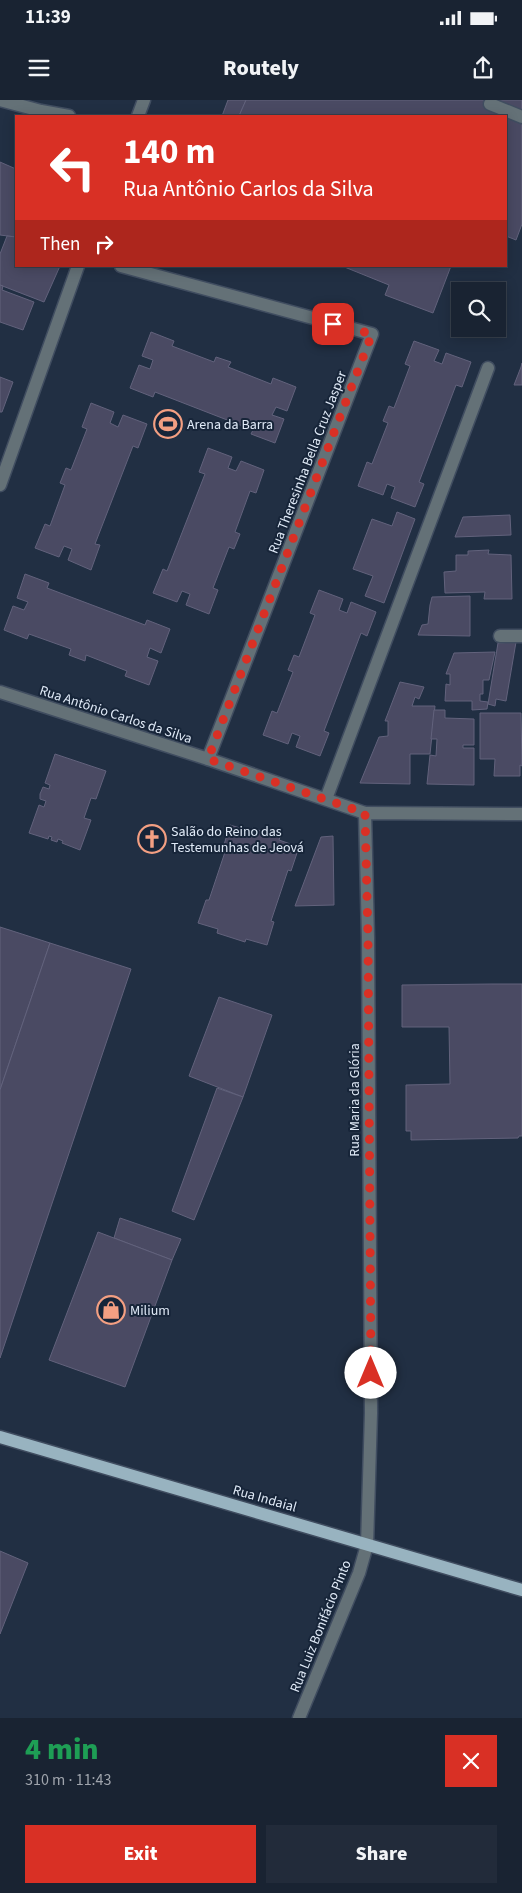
<!DOCTYPE html>
<meta charset="utf-8">
<style>
:root{--surface:#192332;--page:#222b3a;--text:#f1f3f6;--muted:#9fa4ac;--line:#37404d;--accent:#d93025}
body{margin:0;font-family:"Source Sans 3",sans-serif;background:var(--page);color:var(--text);height:100vh;display:flex;flex-direction:column;font-size:19px;white-space:nowrap}
*{box-sizing:border-box;margin:0}
p{font-size:16px;color:var(--muted)}
.icon{flex:none;width:28px;height:28px;fill:none;stroke:currentColor;stroke-width:2;stroke-linecap:round;stroke-linejoin:round}
.map{position:relative;height:1618px;overflow:hidden}
.panel{display:flex;flex-direction:column;background:var(--surface);flex:1}
.panel>*{flex:none}
.hud{position:absolute;left:15px;top:15px;width:492px;height:152px;border-radius:0px;box-shadow:0 2px 12px #0003,0 0 0 1px var(--line);background:#d93025;color:#fff;overflow:hidden}
.fabs{position:absolute;left:451px;top:182px;display:grid;gap:10px}
.fabs a{display:grid;place-items:center;width:55px;height:55px;border-radius:0px;background:var(--surface);box-shadow:0 2px 12px #0003,0 0 0 1px var(--line);font-size:25px}
.pin{position:absolute;display:grid;place-items:center;width:42px;height:42px;color:#fff;margin:-21px;border-radius:10px;box-shadow:0 2px 8px #0006}
.me{position:absolute;width:55px;margin:-28px;rotate:0deg;stroke-linejoin:round;filter:drop-shadow(0 0 4px #0008)}
.turn{display:flex;align-items:center;gap:18px;height:105px;padding:0 25px;font-size:22px}
.turn .icon{width:65px;height:65px;stroke-width:2.5}
.turn b{display:block;font-size:35px;line-height:42px}
.then{display:flex;align-items:center;height:48px;padding:0 25px;background:#0003;gap:10px;font-size:19px}
.round{display:grid;place-items:center;flex:none;width:52px;height:52px;border-radius:0px;background:var(--page)}
.summary{display:flex;align-items:center;justify-content:space-between;height:85px;padding:0 25px}
h1{font-size:30px;font-weight:800;line-height:38px;color:#1e9e55}
.primary-button{display:flex;gap:10px;margin-top:auto;padding:10px 25px}
.primary-button a{flex:1;height:58px;border-radius:0px;background:var(--accent);color:#fff;font-size:20px;font-weight:800;line-height:58px;text-align:center}
.primary-button a+a{background:var(--page);color:var(--text)}
.status{display:flex;justify-content:space-between;align-items:center;height:35px;padding:0 25px;background:var(--surface);direction:ltr}
.status svg{height:14px;fill:currentColor}
header{display:flex;justify-content:space-between;align-items:center;height:65px;padding:0 25px;background:var(--surface);font-size:22px;font-weight:800}
.map>svg:first-child{display:block}
.building{fill:#4a4a63;stroke:#62627c}
.lines{fill:none;stroke-linecap:round;stroke-linejoin:round}
.minor-casing{stroke:#404d60;stroke-width:15}
.major-casing{stroke:#404d60;stroke-width:15}
.minor{stroke:#647177;stroke-width:12}
.major{stroke:#98b3c0;stroke-width:12}
.route{stroke:#d93025;stroke-width:9;stroke-dasharray:0 16.2}
.labels{text-anchor:middle;stroke-width:4;stroke-linejoin:round;paint-order:stroke}
.poi-label{font-size:14px;fill:#e0eaf7;stroke:#172539;text-anchor:start}
.street-label{font-size:14px;fill:#e0eaf7;stroke:#172539}
</style>
<div class="status"><b>11:39</b><svg viewBox="0 0 49 12"><path d="M0 12V9h3v3zM5 12V6h3v6zM10 12V3h3v9zM15 12V0h3v12zM26 1h20v11H26zM47 4h2v5h-2z"/></svg></div>
<header><svg class="icon" aria-label="menu" viewBox="0 0 24 24"><path d="M4 6h16M4 12h16M4 18h16"/></svg>Routely<svg class="icon" aria-label="share" viewBox="0 0 24 24"><path d="M12 15V3M7 8l5-5 5 5M5 13v7h14v-7"/></svg></header>
<div class="map">
<svg width="522" height="1618" viewBox="0 0 522 1618">
<rect width="100%" height="100%" fill="#212f43"/>
<g class="building">
<path d="M228,0h18l-7,16h-17z"/>
<path d="M246,0h276v124l-6,16 -10,-4v-120h-267z"/>
<path d="M0,62l16,7v68l-16,-2z"/>
<path d="M7,136l9,1v29h44l-16,36 -44,-17v-31z"/>
<path d="M342,166h109l-18,47 -48,-18 4,-10z"/>
<path d="M0,185l3,1 -1,4 32,12 -11,28 -23,-8z"/>
<path d="M151,232l23,9 -2,5 42,16 2,-5 15,5 -3,5 43,17 2,-6 23,9 -9,24 -11,-4 -4,8 12,4 -9,24 -24,-9 2,-4 -98,-38 -2,5 -23,-9 9,-23 11,4 3,-9 -11,-4z"/>
<path d="M414,241l25,9 -5,11 8,3 4,-11 25,9 -9,25 -6,-2 -37,97 5,2 -9,23 -24,-9 4,-11 -8,-3 -4,11 -25,-9 9,-24 5,2 16,-41 -5,-2 6,-15 5,2 16,-42 -5,-2z"/>
<path d="M522,263v22h-8l7,-18z"/>
<path d="M0,277l13,5 -11,30h-2z"/>
<path d="M91,303l23,9 -4,11 8,4 5,-12 24,9 -9,24 -5,-2 -38,98 5,1 -9,25 -23,-10 4,-11 -8,-3 -5,11 -24,-9 10,-24 5,2 15,-41 -5,-2 6,-15 5,2 16,-41 -5,-2z"/>
<path d="M208,348l24,9 -4,11 8,3 5,-10 23,9 -8,23 -6,-2 -15,41 5,2 -6,15 -5,-2 -16,41 5,2 -9,24 -23,-9 4,-11 -8,-3 -5,11 -24,-9 10,-24 4,2 38,-97 -6,-2z"/>
<path d="M397,412l18,7 -31,84 -19,-7 8,-20 -20,-7 19,-50 20,7z"/>
<path d="M510,415l1,20 -56,2 8,-20z"/>
<path d="M489,450l-1,4 23,1 1,44h-28l1,-7 -40,1 -1,-21 12,-1v-16h12v-4z"/>
<path d="M25,474l24,9 -2,5 98,37 2,-5 23,9 -9,24 -11,-5 -3,9 11,4 -9,24 -24,-9 2,-5 -41,-16 -1,6 -16,-6 2,-6 -42,-15 -2,5 -23,-9 9,-24 11,4 4,-8 -11,-4z"/>
<path d="M319,490l24,9 -4,11 8,3 4,-11 25,10 -9,24 -6,-3 -37,98 5,2 -9,23 -24,-9 4,-11 -8,-3 -4,11 -25,-9 9,-24 5,2 16,-41 -5,-2 6,-15 5,2 16,-42 -5,-2z"/>
<path d="M470,496v40l-52,-1 4,-10 6,-1 2,-19 2,-8z"/>
<path d="M516,542l-10,59 -10,-2 -1,7 -7,-2 10,-61z"/>
<path d="M495,552l-6,28h-6v14h-3v7l8,1 -1,7 -15,1v-9h-27l1,-17 4,1v-11h-4l8,-21z"/>
<path d="M400,582l24,5 -5,12 -4,-2 -3,9h23l-5,48h-20v30l-50,-1 19,-46 9,-1v-15h-3z"/>
<path d="M434,610h11v8l29,1v26h-11v3h11v37l-47,-1 3,-29 6,1 1,-17h-6z"/>
<path d="M480,613h41l1,53 -2,-1v11h-26l1,-17h-15z"/>
<path d="M55,654l51,17 -10,28 -5,-1 -7,20 7,2 -11,30 -18,-7 1,-2 -5,-2 -1,3 -6,-2 1,-3 -3,-1 -1,3 -19,-6 10,-28 5,2 2,-6 -6,-2v-5l3,-7 6,2 1,-4 -5,-2z"/>
<path d="M230,725l20,6 2,-3 28,9 -1,3 20,7 -8,24 -3,-1 -17,51 3,1 -7,23 -21,-6 -1,3 -28,-9 1,-4 -20,-6 8,-23h3l17,-51 -3,-1z"/>
<path d="M333,736l1,69 -39,1 26,-69z"/>
<path d="M0,827l50,16 -50,147z"/>
<path d="M50,843l81,26 -131,389v-268z"/>
<path d="M492,884h30v152h-3l-1,2 -107,2v-9h-5v-46l44,-1 -1,-57h-47v-42z"/>
<path d="M219,897l53,18 -29,82 -54,-21z"/>
<path d="M217,988l26,9 -49,123 -22,-9z"/>
<path d="M120,1118l61,21 -9,21 -58,-22z"/>
<path d="M98,1132l74,28 -47,127 -76,-27z"/>
<path d="M0,1451l28,12 -28,71z"/>
</g>
<g class="lines">
<defs>
<g id="minor">
<path d="M0,0l41,11 28,5"/>
<path d="M490,4l32,13"/>
<path d="M138,16l6,-16"/>
<path d="M121,166l251,68 -164,425"/>
<path d="M0,385l78,-219"/>
<path d="M500,536h22"/>
<path d="M0,592l208,67 157,54"/>
<path d="M326,699l162,-431"/>
<path d="M299,1618l60,-145 8,-28 4,-132 -3,-475 -3,-125 157,1"/>
</g>
<path id="major" d="M0,1337l522,153"/>
</defs>
<use href="#minor" class="minor-casing"/>
<use href="#major" class="major-casing"/>
<use href="#minor" class="minor"/>
<use href="#major" class="major"/>
</g>
<g class="lines">
<path class="route" d="M333,224l39,10 -164,425 157,54 3,125 3,435"/>
</g>
<defs>
<symbol id="stadium-ring" viewBox="-11 -11 22 22"><circle r="9.5" fill="#172539" stroke="#f39f82" stroke-width="1.5"/><path d="M0-5a6.5 5 0 1 0 0 10a6.5 5 0 1 0 0-10ZM-3.5-1.8h7v3.6h-7Z" fill="#f39f82"/></symbol>
<symbol id="church-ring" viewBox="-11 -11 22 22"><circle r="9.5" fill="#172539" stroke="#f39f82" stroke-width="1.5"/><path d="M-1.2-6h2.4v3.5h3.3v2.4h-3.3V6h-2.4V-.1h-3.3v-2.4h3.3Z" fill="#f39f82"/></symbol>
<symbol id="shop-ring" viewBox="-11 -11 22 22"><circle r="9.5" fill="#172539" stroke="#f39f82" stroke-width="1.5"/><path d="M-5-2.5h2.3a2.7 3.5 0 0 1 5.4 0H5L5.5 6h-11ZM-1.5-2.5h3a1.5 2.3 0 0 0-3 0Z" fill="#f39f82"/></symbol>
</defs>
<g fill-rule="evenodd">
<use href="#stadium-ring" x="152" y="308" width="32" height="32"/>
<use href="#church-ring" x="136" y="723" width="32" height="32"/>
<use href="#shop-ring" x="95" y="1194" width="32" height="32"/>
</g>
<g class="labels">
<g class="poi-label">
<text x="187" y="329">Arena da Barra</text>
<text x="171" y="736">Salão do Reino das<tspan x="171" dy="16">Testemunhas de Jeová</tspan></text>
<text x="130" y="1215">Milium</text>
</g>
<g class="street-label">
<text transform="translate(307 362) rotate(-69)" y="5">Rua Theresinha Bella Cruz Jasper</text>
<text transform="translate(116 614) rotate(18)" y="5">Rua Antônio Carlos da Silva</text>
<text transform="translate(354 1000) rotate(-90)" y="5">Rua Maria da Glória</text>
<text transform="translate(265 1398) rotate(16)" y="5">Rua Indaial</text>
<text transform="translate(320 1526) rotate(-68)" y="5">Rua Luiz Bonifácio Pinto</text>
</g>
</g>
</svg>
<div class="fabs">
<a><svg class="icon" aria-label="search" viewBox="0 0 24 24"><circle cx="10" cy="10" r="6"/><path d="M15 15l6 6"/></svg></a>
</div>
<div class="pin" style="left:333px;top:224px;background:#d93025"><svg class="icon" aria-label="arrive" viewBox="0 0 24 24"><path d="M6 21V4h12l-3 4 3 4H6"/></svg></div>
<svg class="me" style="left:371px;top:1273px" viewBox="-20 -20 40 40"><circle r="19" fill="#fff"/><path d="M0-13L10 11 0 6-10 11z" fill="#d93025"/></svg>
<div class="hud">
<div class="turn"><svg class="icon" aria-label="left" viewBox="0 0 24 24"><path d="M17 20v-9H6M10 6l-5 5 5 5"/></svg><div><b>140 m</b>Rua Antônio Carlos da Silva</div></div>
<div class="then">Then<svg class="icon" aria-label="right" viewBox="0 0 24 24"><path d="M7 20v-9h11M14 6l5 5-5 5"/></svg></div>
</div>
</div>
<section class="panel">
<div class="summary"><div><h1>4 min</h1><p>310 m · 11:43</p></div><a class="round" style="background:#d93025;color:#fff"><svg class="icon" aria-label="close" viewBox="0 0 24 24"><path d="M6 6l12 12M18 6L6 18"/></svg></a></div>
<div class="primary-button"><a>Exit</a><a>Share</a></div>
</section>
